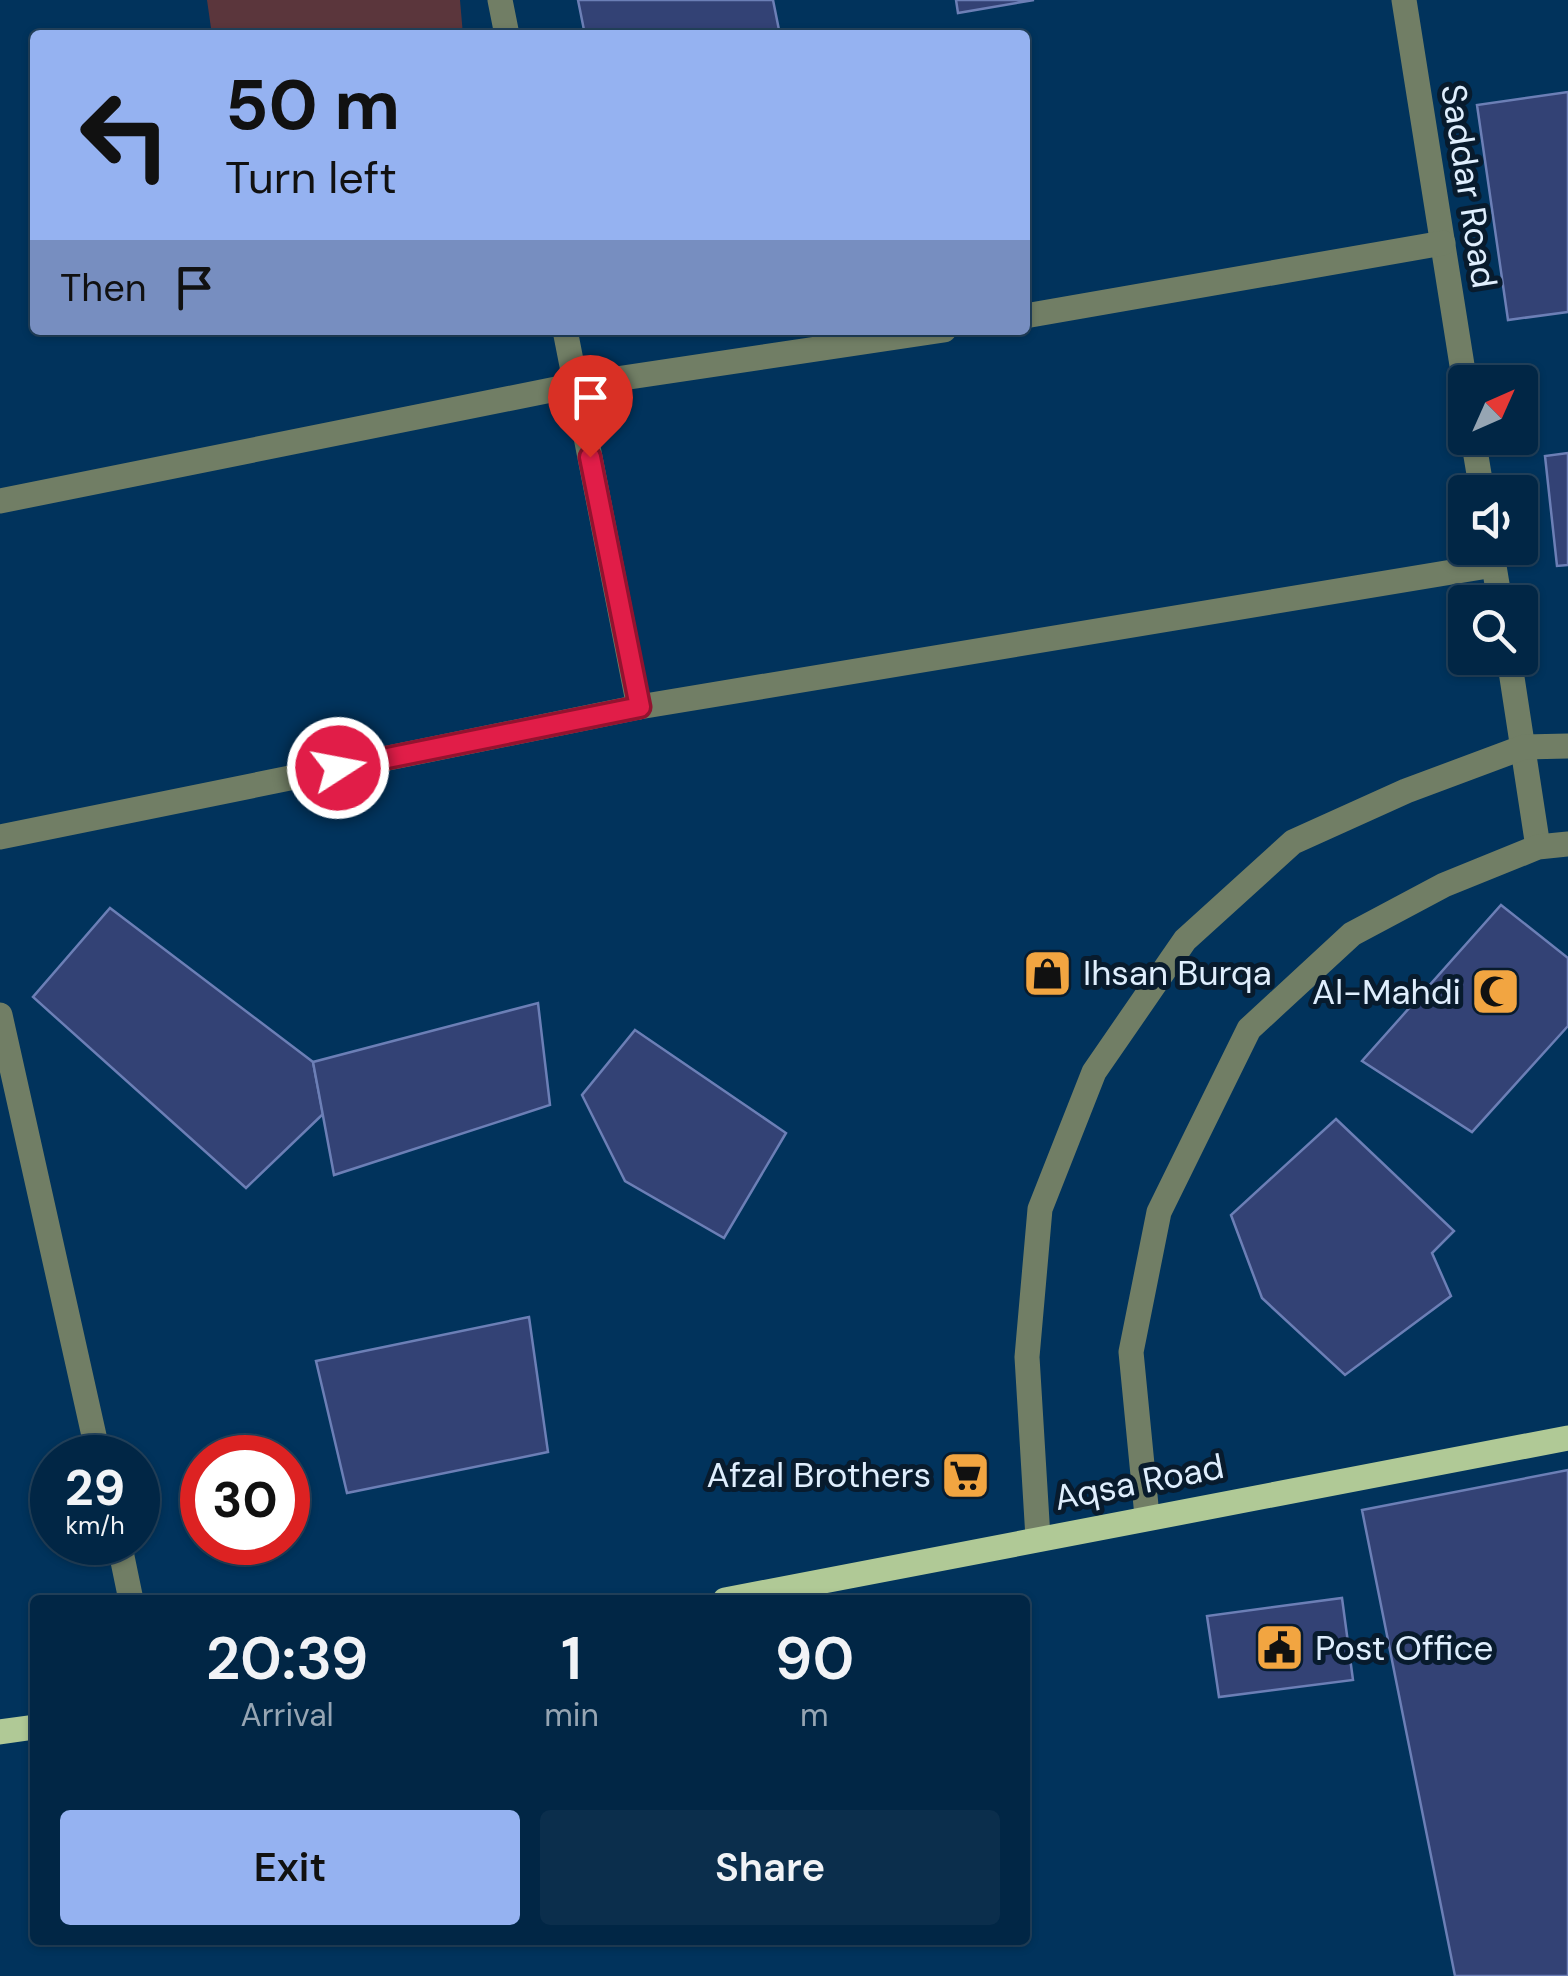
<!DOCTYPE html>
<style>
:root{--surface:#012645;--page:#0b2e4c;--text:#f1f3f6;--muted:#96a5b3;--line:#23435e;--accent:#95b2f1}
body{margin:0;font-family:"DM Sans",sans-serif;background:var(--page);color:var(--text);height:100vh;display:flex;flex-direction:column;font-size:38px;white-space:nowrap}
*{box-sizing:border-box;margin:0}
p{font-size:32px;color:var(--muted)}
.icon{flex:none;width:55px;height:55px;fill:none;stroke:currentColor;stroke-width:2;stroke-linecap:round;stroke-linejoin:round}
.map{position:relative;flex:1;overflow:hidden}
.details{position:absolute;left:30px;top:1595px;width:1000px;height:350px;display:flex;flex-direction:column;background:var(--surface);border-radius:10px;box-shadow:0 2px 8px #0004,0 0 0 2px var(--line)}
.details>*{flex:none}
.top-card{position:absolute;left:30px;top:30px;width:1000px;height:305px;border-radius:10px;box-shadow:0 2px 8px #0004,0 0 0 2px var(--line);background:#95b2f1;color:#111;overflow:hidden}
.needle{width:65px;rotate:45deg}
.fabs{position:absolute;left:1448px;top:365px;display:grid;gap:20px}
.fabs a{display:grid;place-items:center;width:90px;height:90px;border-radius:10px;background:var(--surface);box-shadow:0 2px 8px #0004,0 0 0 2px var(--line);font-size:50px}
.speed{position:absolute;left:30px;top:1435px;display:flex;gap:20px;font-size:50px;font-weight:700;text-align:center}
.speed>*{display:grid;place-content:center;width:130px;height:130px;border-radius:50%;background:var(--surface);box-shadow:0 2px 8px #0004,0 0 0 2px var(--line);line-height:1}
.speed small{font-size:25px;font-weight:400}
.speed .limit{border:15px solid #d22;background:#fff;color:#111}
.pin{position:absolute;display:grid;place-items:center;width:85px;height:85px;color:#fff;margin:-102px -42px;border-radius:50% 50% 50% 0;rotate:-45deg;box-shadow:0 0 10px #0007}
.pin .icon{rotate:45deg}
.me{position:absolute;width:110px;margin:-55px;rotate:79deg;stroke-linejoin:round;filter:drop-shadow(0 0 8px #0008)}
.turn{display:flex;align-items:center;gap:35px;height:210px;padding:0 30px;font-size:45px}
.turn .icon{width:130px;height:130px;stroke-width:2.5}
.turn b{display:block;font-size:70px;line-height:85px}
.then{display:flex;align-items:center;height:95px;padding:0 30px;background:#0003;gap:20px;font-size:38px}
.eta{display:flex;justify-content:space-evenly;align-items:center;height:170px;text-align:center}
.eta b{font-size:60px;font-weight:600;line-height:70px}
.button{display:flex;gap:20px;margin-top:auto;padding:20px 30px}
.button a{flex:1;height:115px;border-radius:10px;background:var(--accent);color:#111;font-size:40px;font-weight:600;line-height:115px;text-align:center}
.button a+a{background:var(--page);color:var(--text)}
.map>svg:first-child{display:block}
.green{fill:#5b363c}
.building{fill:#334275;stroke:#6c7fb6;stroke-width:2.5}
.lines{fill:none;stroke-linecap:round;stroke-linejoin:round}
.minor{stroke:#717e65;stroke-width:25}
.major{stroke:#b0c996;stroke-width:25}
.route-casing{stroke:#92132f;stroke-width:25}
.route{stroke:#e11d48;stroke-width:18}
.labels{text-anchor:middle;stroke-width:10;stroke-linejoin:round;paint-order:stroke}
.street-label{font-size:35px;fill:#dfeefd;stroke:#081b2d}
.poi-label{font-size:35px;fill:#dfeefd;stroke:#081b2d;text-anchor:start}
</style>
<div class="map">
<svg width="1568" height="1976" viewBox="0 0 1568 1976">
<rect width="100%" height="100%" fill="#01335c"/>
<path class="green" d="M207,0h253l3,35h-251z"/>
<g class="building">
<path d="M578,0h195l7,35h-195z"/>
<path d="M956,0h78l-76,13z"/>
<path d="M1568,92v220l-60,8 -31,-215z"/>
<path d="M1568,453v112l-11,1 -12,-110z"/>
<path d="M1501,905l67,53v68l-96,106 -110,-71z"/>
<path d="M110,908l203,154 10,52 -77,74 -213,-191z"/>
<path d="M538,1003l12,102 -216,70 -21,-113z"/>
<path d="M635,1030l151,103 -62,105 -99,-57 -43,-86z"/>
<path d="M1336,1119l118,112 -22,22 19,43 -106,79 -83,-77 -31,-83z"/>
<path d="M529,1317l19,135 -201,41 -31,-132z"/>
<path d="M1568,1470v506h-113l-93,-466z"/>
<path d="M1342,1598l11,82 -134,17 -12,-81z"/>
</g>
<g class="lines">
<g class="minor">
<path d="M500,0l7,35"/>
<path d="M1404,0l61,384"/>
<path d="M1025,316l418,-73"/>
<path d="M565,330l74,377"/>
<path d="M1473,438l9,54"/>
<path d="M0,501l576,-116 368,-55"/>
<path d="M1491,548l9,54"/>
<path d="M1509,658l29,189"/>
<path d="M0,837l639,-130 855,-142"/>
<path d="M0,1015l99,443"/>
<path d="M1147,1516l-16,-164 28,-140 90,-183 103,-95 92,-49 94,-38 30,-3"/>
<path d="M1038,1538l-11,-181 13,-148 54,-137 91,-132 108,-98 113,-51 118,-44 44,-1"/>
<path d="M119,1542l12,58"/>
</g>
<g class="major">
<path d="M725,1600l843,-162"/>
<path d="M0,1732l35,-5"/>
</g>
</g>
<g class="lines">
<defs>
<path id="route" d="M338,768l302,-61 -50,-250"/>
</defs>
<use href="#route" class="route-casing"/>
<use href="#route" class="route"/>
</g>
<defs>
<symbol id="shop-square" viewBox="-11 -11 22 22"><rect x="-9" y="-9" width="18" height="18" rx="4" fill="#f2a541" stroke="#081b2d"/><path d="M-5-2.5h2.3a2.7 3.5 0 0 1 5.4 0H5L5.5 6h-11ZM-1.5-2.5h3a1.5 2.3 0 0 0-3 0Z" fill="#111"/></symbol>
<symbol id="mosque-square" viewBox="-11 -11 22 22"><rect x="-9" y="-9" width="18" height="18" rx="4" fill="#f2a541" stroke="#081b2d"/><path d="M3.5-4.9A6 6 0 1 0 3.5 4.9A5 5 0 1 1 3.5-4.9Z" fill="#111"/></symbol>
<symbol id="supermarket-square" viewBox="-11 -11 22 22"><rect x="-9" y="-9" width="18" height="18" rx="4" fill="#f2a541" stroke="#081b2d"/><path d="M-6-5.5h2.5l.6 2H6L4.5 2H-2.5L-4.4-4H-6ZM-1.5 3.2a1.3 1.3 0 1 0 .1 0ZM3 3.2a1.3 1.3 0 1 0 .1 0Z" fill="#111"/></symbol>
<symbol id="civic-square" viewBox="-11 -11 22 22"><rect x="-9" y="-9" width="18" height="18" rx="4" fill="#f2a541" stroke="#081b2d"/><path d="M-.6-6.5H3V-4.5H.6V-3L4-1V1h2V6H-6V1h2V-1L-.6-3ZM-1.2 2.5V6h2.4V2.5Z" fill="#111"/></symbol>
</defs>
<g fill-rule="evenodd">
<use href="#shop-square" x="1020" y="946" width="55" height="55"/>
<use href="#mosque-square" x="1468" y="964" width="55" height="55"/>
<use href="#supermarket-square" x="938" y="1448" width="55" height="55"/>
<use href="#civic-square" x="1252" y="1620" width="55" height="55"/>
</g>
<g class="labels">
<g class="street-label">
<text transform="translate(1469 186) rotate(81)" y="12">Saddar Road</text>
<text transform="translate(1139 1482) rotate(-11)" y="12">Aqsa Road</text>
</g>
<g class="poi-label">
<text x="1083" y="985">Ihsan Burqa</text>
<text x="1461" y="1004" text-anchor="end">Al-Mahdi</text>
<text x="931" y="1487" text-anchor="end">Afzal Brothers</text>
<text x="1315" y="1660">Post Office</text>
</g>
</g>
</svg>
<div class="fabs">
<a><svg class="needle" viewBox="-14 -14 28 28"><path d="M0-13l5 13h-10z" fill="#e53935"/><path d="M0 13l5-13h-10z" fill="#96a5b3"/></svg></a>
<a><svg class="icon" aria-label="sound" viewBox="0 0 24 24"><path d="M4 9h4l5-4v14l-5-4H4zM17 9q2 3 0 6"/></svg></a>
<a><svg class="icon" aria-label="search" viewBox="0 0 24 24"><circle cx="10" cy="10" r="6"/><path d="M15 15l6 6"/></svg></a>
</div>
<div class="speed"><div>29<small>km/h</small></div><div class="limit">30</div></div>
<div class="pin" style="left:590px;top:457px;background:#d93025"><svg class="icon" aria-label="arrive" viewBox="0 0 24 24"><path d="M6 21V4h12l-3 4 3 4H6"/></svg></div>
<svg class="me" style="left:338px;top:768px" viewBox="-20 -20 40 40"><circle r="17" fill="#e11d48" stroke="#fff" stroke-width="3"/><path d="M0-11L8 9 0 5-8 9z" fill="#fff"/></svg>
<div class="top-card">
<div class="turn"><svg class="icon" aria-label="left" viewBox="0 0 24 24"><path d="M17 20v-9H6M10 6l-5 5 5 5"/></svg><div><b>50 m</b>Turn left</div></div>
<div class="then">Then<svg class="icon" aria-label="arrive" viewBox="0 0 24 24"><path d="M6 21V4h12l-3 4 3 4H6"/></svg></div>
</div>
<section class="details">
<div class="eta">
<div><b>20:39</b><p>Arrival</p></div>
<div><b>1</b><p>min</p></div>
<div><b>90</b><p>m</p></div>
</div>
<div class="button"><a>Exit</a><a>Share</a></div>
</section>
</div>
